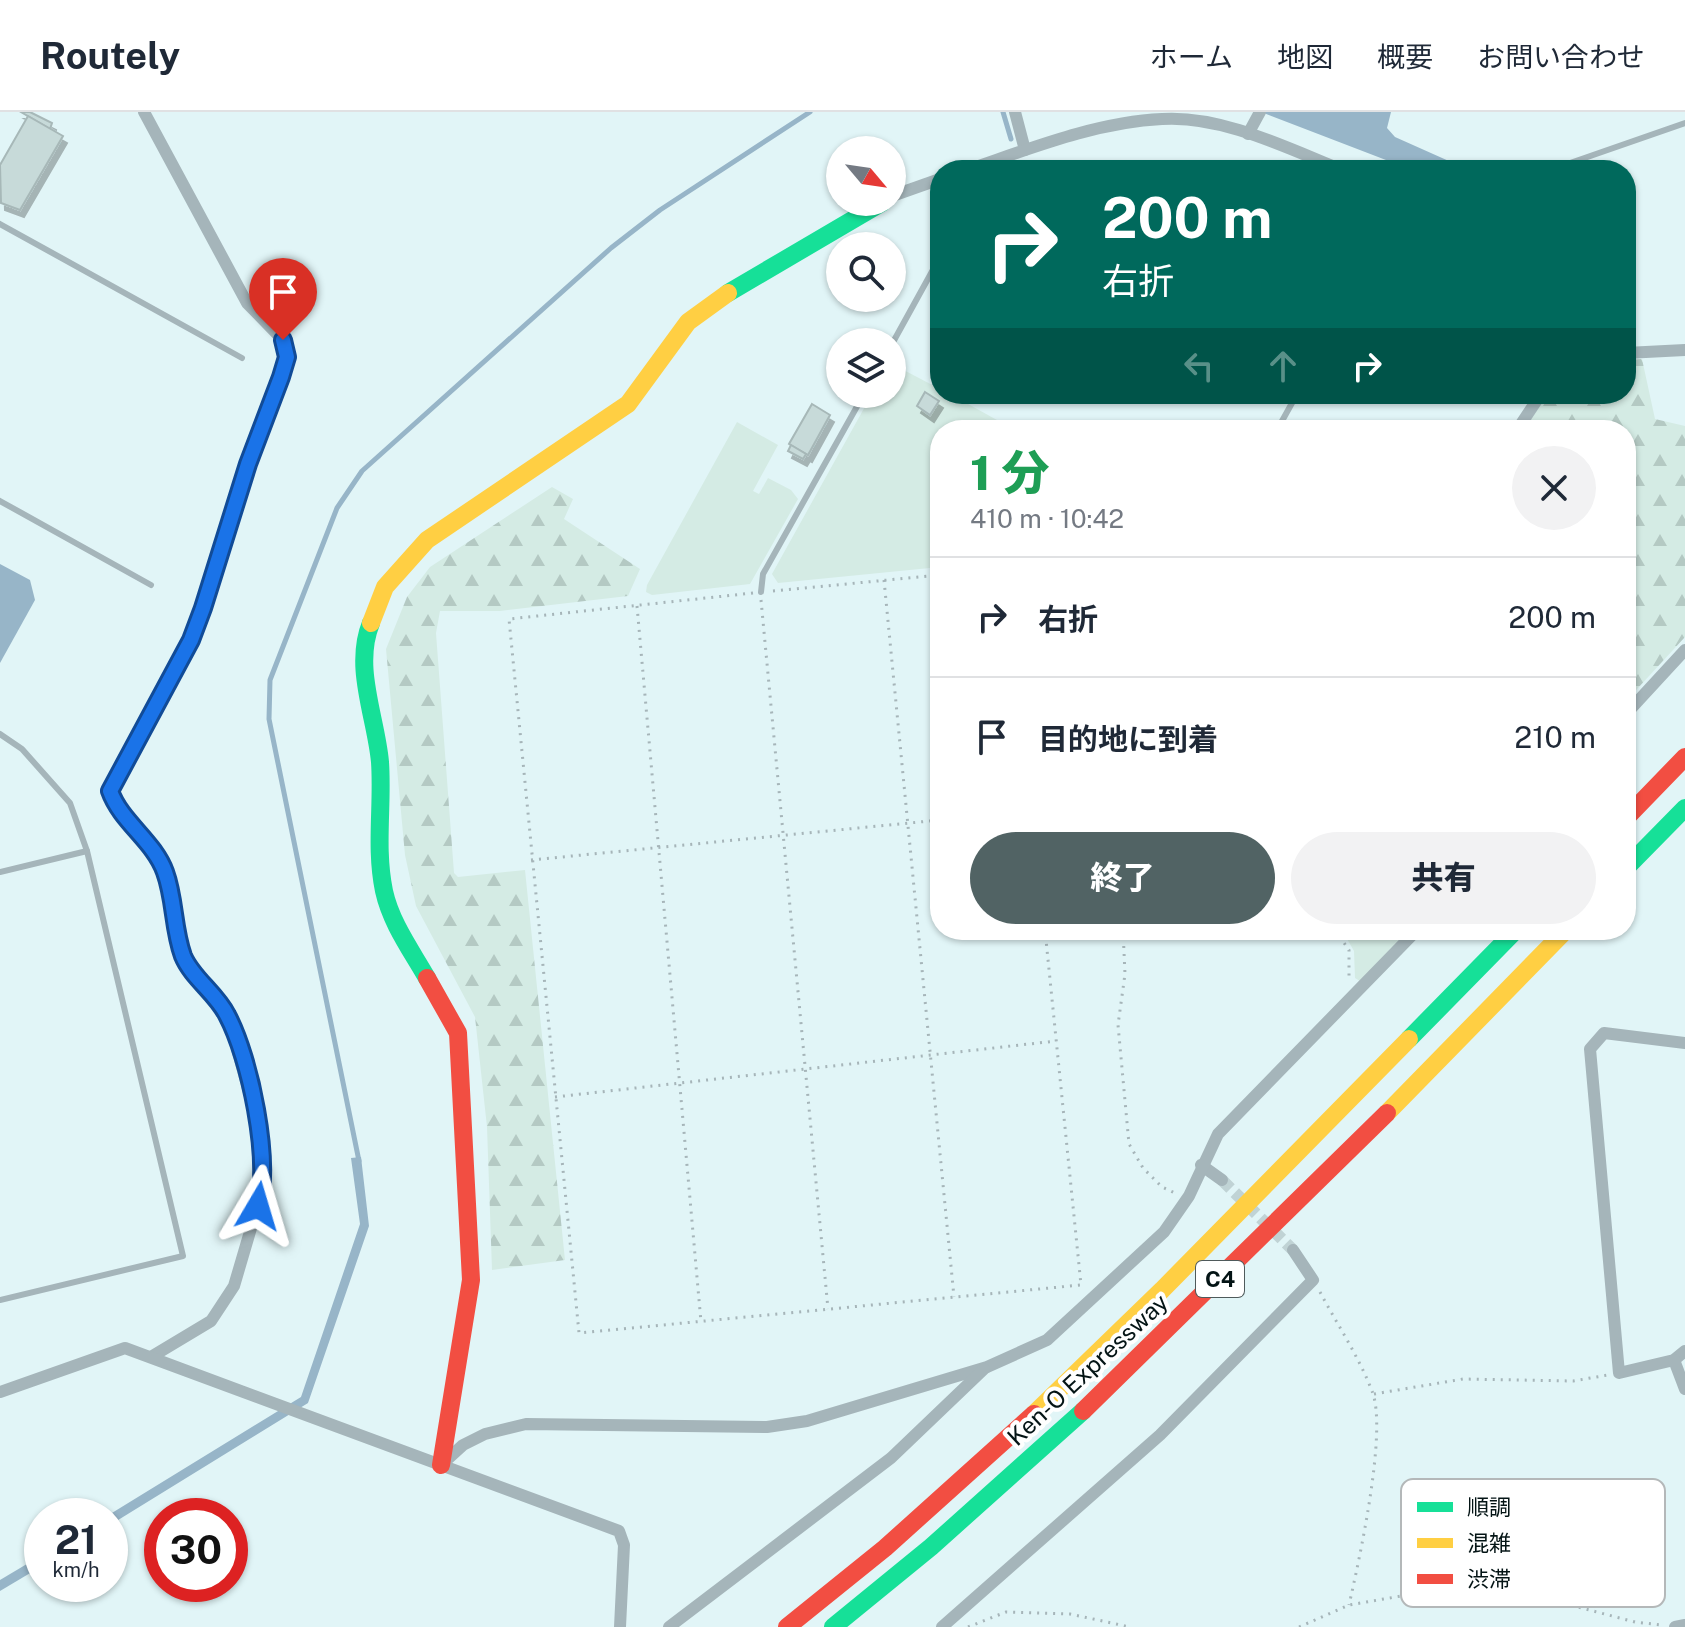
<!DOCTYPE html>
<html lang="ja">
<meta charset="utf-8">
<style>
:root{--surface:#fff;--page:#f2f2f3;--text:#1f2937;--muted:#747a83;--line:#e0e1e3;--accent:#516364}
body{margin:0;font-family:"Public Sans","Noto Sans JP",sans-serif;background:var(--page);color:var(--text);height:100vh;display:flex;flex-direction:column;font-size:30px;white-space:nowrap}
*{box-sizing:border-box;margin:0}
p{font-size:26px;color:var(--muted)}
.icon{flex:none;width:44px;height:44px;fill:none;stroke:currentColor;stroke-width:2;stroke-linecap:round;stroke-linejoin:round}
.map{position:relative;flex:1;overflow:hidden}
.sheet{position:absolute;left:930px;top:308px;width:706px;height:520px;display:flex;flex-direction:column;background:var(--surface);border-radius:32px;box-shadow:0 2px 6px #0004}
.sheet>*{flex:none}
.guide{position:absolute;left:930px;top:48px;width:706px;height:244px;border-radius:32px;box-shadow:0 2px 6px #0004;background:#00695c;color:#fff;overflow:hidden}
.needle{width:52px;rotate:119deg}
.fabs{position:absolute;left:826px;top:24px;display:grid;gap:16px}
.fabs a{display:grid;place-items:center;width:80px;height:80px;border-radius:50%;background:var(--surface);box-shadow:0 2px 6px #0004;font-size:40px}
.speed{position:absolute;left:24px;top:1386px;display:flex;gap:16px;font-size:40px;font-weight:700;text-align:center}
.speed>*{display:grid;place-content:center;width:104px;height:104px;border-radius:50%;background:var(--surface);box-shadow:0 2px 6px #0004;line-height:1}
.speed small{font-size:20px;font-weight:400}
.speed .limit{border:12px solid #d22;background:#fff;color:#111}
.pin{position:absolute;display:grid;place-items:center;width:68px;height:68px;color:#fff;margin:-82px -34px;border-radius:50% 50% 50% 0;rotate:-45deg;box-shadow:0 0 8px #0007}
.pin .icon{rotate:45deg}
.me{position:absolute;width:88px;margin:-44px;rotate:7deg;stroke-linejoin:round;filter:drop-shadow(0 0 6px #0008)}
.turn{display:flex;align-items:center;gap:28px;height:168px;padding:0 40px;font-size:36px}
.turn .icon{width:104px;height:104px;stroke-width:2.5}
.turn b{display:block;font-size:56px;line-height:68px}
.lanes{display:flex;align-items:center;height:76px;padding:0 40px;background:#0003;justify-content:center;gap:40px;direction:ltr}
.lanes .off{opacity:.35}
.round{display:grid;place-items:center;flex:none;width:84px;height:84px;border-radius:42px;background:var(--page)}
.overview{display:flex;align-items:center;justify-content:space-between;height:136px;padding:0 40px}
h1{font-size:48px;font-weight:800;line-height:60px;color:#1e9e55}
.cta{display:flex;gap:16px;margin-top:auto;padding:16px 40px}
.cta a{flex:1;height:92px;border-radius:48px;background:var(--accent);color:#fff;font-size:32px;font-weight:800;line-height:92px;text-align:center}
.cta a+a{background:var(--page);color:var(--text)}
ul{padding:0;list-style:none}
li{display:flex;align-items:center;gap:24px;height:120px;padding:0 40px;border-top:2px solid var(--line)}
li div{flex:1}
li b{display:block;font-size:30px}
li em{font-style:normal}
header{display:flex;align-items:center;gap:48px;box-sizing:border-box;height:112px;padding:0 40px;background:var(--surface);border-bottom:2px solid var(--line)}
header strong{font-size:38px}
nav{display:flex;gap:44px;margin-inline-start:auto;font-size:28px}
.map>svg:first-child{display:block}
.green{fill:#d4ebe4}
.forest{fill:url(#forest-firs)}
.water{fill:#97b5c8}
.lines{fill:none;stroke-linecap:round;stroke-linejoin:round}
.stream{stroke:#97b5c8;stroke-width:5}
.building{fill:#c7dad9;stroke:#a7b8b8;stroke-width:2;filter:url(#shadow)}
.street-tunnel{stroke:#c0d3d5;stroke-width:12;stroke-dasharray:12 6;stroke-linecap:butt}
.path{stroke:#a6b5b9;stroke-width:3;stroke-dasharray:2 6;stroke-linecap:butt}
.lane{stroke:#a5b5ba;stroke-width:6}
.street{stroke:#a5b5ba;stroke-width:12}
.fast{stroke:#16e098;stroke-width:18}
.slow{stroke:#ffcf43;stroke-width:18}
.jam{stroke:#f24e42;stroke-width:18}
.route-casing{stroke:#114b97;stroke-width:20}
.route{stroke:#1a73e8;stroke-width:14}
.labels{text-anchor:middle;stroke-width:8;stroke-linejoin:round;paint-order:stroke}
.shield{fill:#fff;stroke:#4f5a5b;stroke-width:2}
.shield-label{font-size:22px;font-weight:bold;fill:#041415}
.street-label{font-size:24px;fill:#041415;stroke:#fff}
.key{fill:#fff;stroke:#b4b8b9;stroke-width:2}
.key-label{font-size:22px;fill:#041415}
</style>
<header>
<strong>Routely</strong>
<nav><a>ホーム</a><a>地図</a><a>概要</a><a>お問い合わせ</a></nav>
</header>
<div class="map">
<svg width="1685" height="1515" viewBox="0 0 1685 1515">
<defs>
<pattern id="forest-firs" width="22" height="20" patternUnits="userSpaceOnUse" patternTransform="scale(2)"><rect width="22" height="20" fill="#d4ebe4"/><path d="M5 1l3.5 6h-7zM16 11l3.5 6h-7z" fill="#b4c9c3"/></pattern>
<filter id="shadow"><feDropShadow dx="4" dy="7" stdDeviation="0" flood-color="#0004"/></filter>
</defs>
<rect width="100%" height="100%" fill="#e1f5f7"/>
<g class="green">
<path d="M892,252l48,25v5h10l65,36h-75v137l-162,16 -6,-9 100,-180h20z"/>
<path d="M737,310l41,23 -25,46 6,3 9,-16 23,12 7,9 -48,85 -98,11 -6,-3 1,-7z"/>
<path d="M1342,818h67l-49,51 -5,-3 -1,-27z"/>
</g>
<g class="forest">
<path d="M1642,247l13,60 30,7v211l-59,64v-271h-103l25,-36h78v-34z"/>
<path d="M552,375l21,12 -9,20 76,50 -12,27 -128,15h-60l-4,22 18,240 4,4 67,-7 40,390 -73,10 -5,-143 -12,-110 -59,-111 -11,-51 -19,-206 21,-52 23,-30z"/>
</g>
<g class="water">
<path d="M1261,0h130l-4,16 8,9 74,33h-57z"/>
<path d="M0,452l30,16 5,20 -35,63z"/>
<path d="M361,1045l8,69 -61,177 -198,122v-9h-3l194,-119 59,-173 -9,-66z"/>
<path d="M42,1443v11l-42,25v-11z"/>
</g>
<g class="lines">
<g class="stream">
<path d="M1003,0l8,27"/>
<path d="M359,1049l-90,-442 1,-39 67,-172 25,-37 249,-223 49,-38 150,-98"/>
</g>
</g>
<g class="building">
<path d="M21,0h9l22,11 -2,6z"/>
<path d="M28,4l35,20 -43,74 -19,-7 -1,-38z"/>
<path d="M925,280l14,9 -9,14 -13,-9z"/>
<path d="M812,292l18,11 -22,40 -19,-11z"/>
<path d="M791,333l15,9 -3,5 -15,-8z"/>
</g>
<g class="lines">
<path class="street-tunnel" d="M1222,1068l71,70"/>
<g class="path">
<path d="M959,283l1,-1"/>
<path d="M884,468l70,717"/>
<path d="M773,479l167,-16"/>
<path d="M753,481l-244,26 70,714 502,-48 -36,-355"/>
<path d="M761,488l67,709"/>
<path d="M637,494l64,716"/>
<path d="M531,748l409,-40"/>
<path d="M1123,818l2,44 -7,51 11,119 14,24 19,19 15,7"/>
<path d="M1335,818l14,20v31"/>
<path d="M555,985l501,-56"/>
<path d="M1320,1180c17,32 39,65 52,99 16,39 -13,170 -23,214"/>
<path d="M1374,1282l89,-15 110,2 35,-6"/>
<path d="M968,1515l38,-15 64,2 60,13"/>
<path d="M1299,1515l50,-22 93,-16 75,2 118,31 26,3"/>
</g>
<g class="lane">
<path d="M1550,58l135,-47"/>
<path d="M0,112l242,134"/>
<path d="M892,232l48,-87"/>
<path d="M1277,318l20,-36"/>
<path d="M0,389l151,84"/>
<path d="M761,480l2,-18 101,-180"/>
<path d="M0,622l22,15 48,54 17,48 96,405 -183,44"/>
<path d="M0,760l87,-21"/>
</g>
<g class="street">
<path d="M144,0l103,191 36,37 4,17 -96,283 -81,151 4,12 31,36 20,32 20,89 29,33 14,23 33,120 3,48 -30,102 -23,35 -60,36"/>
<path d="M1015,0l10,38"/>
<path d="M1248,22l12,-22"/>
<path d="M967,58c62,-21 129,-48 195,-51 60,-4 125,29 180,51"/>
<path d="M892,84l48,-17"/>
<path d="M1626,241l59,-3"/>
<path d="M1517,318l24,-36"/>
<path d="M1626,602l59,-64"/>
<path d="M1685,931l-81,-10 -14,16 29,324 55,-13 11,-9"/>
<path d="M1201,1053l21,15"/>
<path d="M1674,1248l11,29"/>
<path d="M0,1280l125,-44 494,183 5,14 -4,82"/>
<path d="M441,1353l22,-20 22,-11 41,-10 241,3 40,-6 180,-54 60,-27 117,-108 25,-36 29,-62 199,-204"/>
<path d="M669,1515l222,-169 93,-89"/>
<path d="M942,1515l218,-192 153,-155 -20,-30"/>
<path d="M1675,1515l10,-2"/>
</g>
<g class="fast">
<path d="M728,181l155,-91"/>
<path d="M371,511c-18,44 5,94 9,139 3,43 -5,86 4,129 7,32 27,59 43,87"/>
<path d="M1626,756l59,-60"/>
<path d="M1409,927l107,-109"/>
<path d="M833,1515l98,-80 152,-136"/>
</g>
<g class="slow">
<path d="M371,511l14,-36 42,-47 201,-136 60,-82 40,-29"/>
<path d="M1387,1001l179,-183"/>
<path d="M1034,1302l128,-124 247,-251"/>
</g>
<g class="jam">
<path d="M1626,706l59,-61"/>
<path d="M427,866l31,55 13,247 -30,185"/>
<path d="M1083,1299l304,-298"/>
<path d="M787,1515l98,-79 149,-134"/>
</g>
</g>
<g class="lines">
<defs>
<path id="route" d="M258,1094c13,-46 -8,-148 -31,-191 -11,-22 -35,-37 -44,-59 -10,-27 -8,-57 -18,-84 -11,-31 -44,-50 -55,-81l81,-151 12,-32 45,-144 33,-87 6,-20 -4,-17"/>
</defs>
<use href="#route" class="route-casing"/>
<use href="#route" class="route"/>
</g>
<g class="labels">
<rect class="shield" x="1196" y="1149" width="48" height="36" rx="6"/>
<g class="shield-label">
<text x="1220" y="1175">C4</text>
</g>
<g class="street-label">
<text transform="translate(1088 1258) rotate(-43)" y="8">Ken-O Expressway</text>
</g>
</g>
<rect x="1401" y="1367" width="264" height="128" rx="12" class="key"/>
<rect x="1417" y="1390" width="36" height="10" fill="#16e098"/>
<rect x="1417" y="1426" width="36" height="10" fill="#ffcf43"/>
<rect x="1417" y="1462" width="36" height="10" fill="#f24e42"/>
<g class="key-label">
<text x="1467" y="1403">順調</text>
<text x="1467" y="1439">混雑</text>
<text x="1467" y="1475">渋滞</text>
</g>
</svg>
<div class="fabs">
<a><svg class="needle" viewBox="-14 -14 28 28"><path d="M0-13l5 13h-10z" fill="#e53935"/><path d="M0 13l5-13h-10z" fill="#747a83"/></svg></a>
<a><svg class="icon" aria-label="search" viewBox="0 0 24 24"><circle cx="10" cy="10" r="6"/><path d="M15 15l6 6"/></svg></a>
<a><svg class="icon" aria-label="layers" viewBox="0 0 24 24"><path d="M12 4l9 5-9 5-9-5zM3 14l9 5 9-5"/></svg></a>
</div>
<div class="speed"><div>21<small>km/h</small></div><div class="limit">30</div></div>
<div class="pin" style="left:283px;top:228px;background:#d93025"><svg class="icon" aria-label="arrive" viewBox="0 0 24 24"><path d="M6 21V4h12l-3 4 3 4H6"/></svg></div>
<svg class="me" style="left:258px;top:1094px" viewBox="-20 -20 40 40"><path d="M0-17L14 15 0 8-14 15z" fill="#1a73e8" stroke="#fff" stroke-width="4"/></svg>
<div class="guide">
<div class="turn"><svg class="icon" aria-label="right" viewBox="0 0 24 24"><path d="M7 20v-9h11M14 6l5 5-5 5"/></svg><div><b>200 m</b>右折</div></div>
<div class="lanes"><svg class="icon off" aria-label="left" viewBox="0 0 24 24"><path d="M17 20v-9H6M10 6l-5 5 5 5"/></svg><svg class="icon off" aria-label="ahead" viewBox="0 0 24 24"><path d="M12 20V5M6 11l6-6 6 6"/></svg><svg class="icon" aria-label="right" viewBox="0 0 24 24"><path d="M7 20v-9h11M14 6l5 5-5 5"/></svg></div>
</div>
<section class="sheet">
<div class="overview"><div><h1>1 分</h1><p>410 m · 10:42</p></div><a class="round"><svg class="icon" aria-label="close" viewBox="0 0 24 24"><path d="M6 6l12 12M18 6L6 18"/></svg></a></div>
<ul>
<li><svg class="icon" aria-label="right" viewBox="0 0 24 24"><path d="M7 20v-9h11M14 6l5 5-5 5"/></svg><div><b>右折</b></div><em>200 m</em></li>
<li><svg class="icon" aria-label="arrive" viewBox="0 0 24 24"><path d="M6 21V4h12l-3 4 3 4H6"/></svg><div><b>目的地に到着</b></div><em>210 m</em></li>
</ul>
<div class="cta"><a>終了</a><a>共有</a></div>
</section>
</div>
